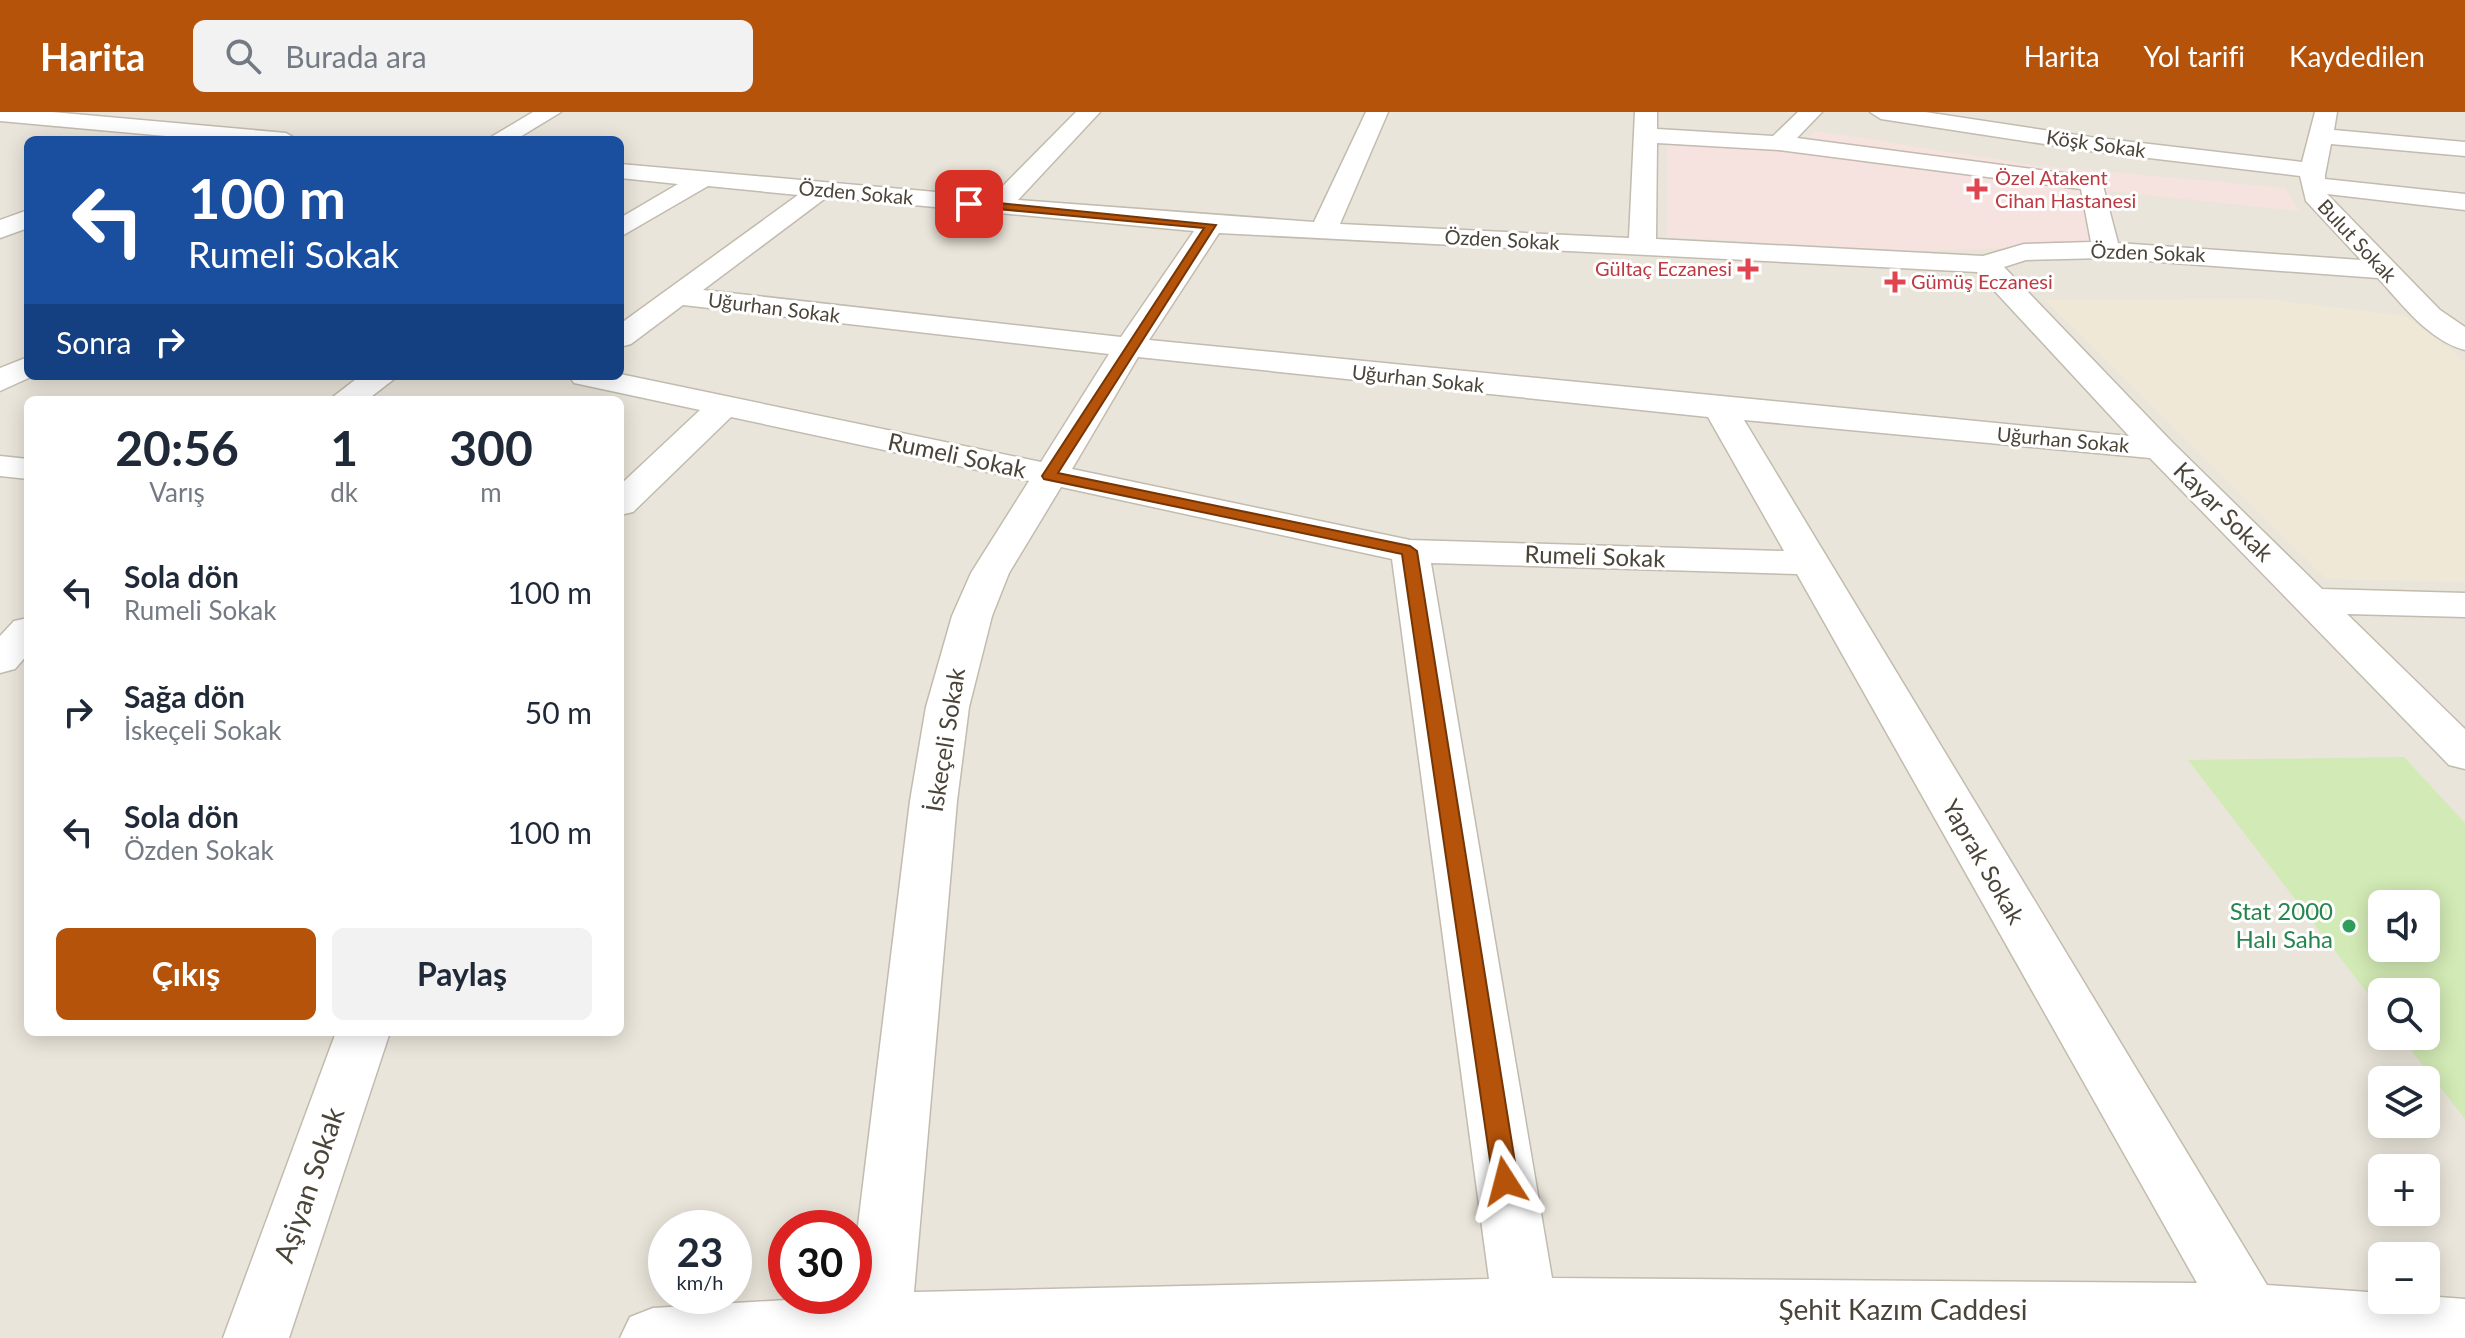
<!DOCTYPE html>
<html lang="tr">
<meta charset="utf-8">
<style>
:root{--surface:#fff;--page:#f2f2f3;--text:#1f2937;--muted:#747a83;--accent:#b45309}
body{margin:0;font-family:Lato,sans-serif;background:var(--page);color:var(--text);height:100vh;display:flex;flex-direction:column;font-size:30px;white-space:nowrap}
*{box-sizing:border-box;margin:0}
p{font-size:26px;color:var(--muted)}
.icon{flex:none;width:44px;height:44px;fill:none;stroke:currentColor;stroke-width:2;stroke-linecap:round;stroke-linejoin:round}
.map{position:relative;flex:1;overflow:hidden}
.details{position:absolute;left:24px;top:284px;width:600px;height:640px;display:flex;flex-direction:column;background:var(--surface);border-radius:12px;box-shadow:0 4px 20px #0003}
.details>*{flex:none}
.hud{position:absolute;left:24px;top:24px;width:600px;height:244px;border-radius:12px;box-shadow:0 4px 20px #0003;background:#1a4fa0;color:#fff;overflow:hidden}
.fabs{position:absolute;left:2368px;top:778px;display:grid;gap:16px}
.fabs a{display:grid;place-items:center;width:72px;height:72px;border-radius:12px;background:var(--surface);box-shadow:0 4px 20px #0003;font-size:40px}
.speed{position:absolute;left:648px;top:1098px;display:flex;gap:16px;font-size:40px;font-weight:700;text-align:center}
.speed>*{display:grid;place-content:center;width:104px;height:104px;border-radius:50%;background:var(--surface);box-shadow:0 4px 20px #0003;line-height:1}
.speed small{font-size:20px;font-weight:400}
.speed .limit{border:12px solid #d22;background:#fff;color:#111}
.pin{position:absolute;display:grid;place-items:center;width:68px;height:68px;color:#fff;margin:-34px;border-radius:16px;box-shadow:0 4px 12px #0006}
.me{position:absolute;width:88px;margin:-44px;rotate:351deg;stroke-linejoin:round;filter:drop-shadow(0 0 6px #0008)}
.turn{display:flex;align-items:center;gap:28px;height:168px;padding:0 32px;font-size:36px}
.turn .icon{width:104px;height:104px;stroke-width:2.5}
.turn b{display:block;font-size:56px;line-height:68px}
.then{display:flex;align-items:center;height:76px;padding:0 32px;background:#0003;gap:16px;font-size:30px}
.eta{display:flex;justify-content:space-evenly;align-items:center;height:136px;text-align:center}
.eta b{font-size:48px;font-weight:700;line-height:56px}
.action{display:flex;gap:16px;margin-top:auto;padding:16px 32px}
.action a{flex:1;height:92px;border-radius:12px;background:var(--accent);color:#fff;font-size:32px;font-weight:700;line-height:92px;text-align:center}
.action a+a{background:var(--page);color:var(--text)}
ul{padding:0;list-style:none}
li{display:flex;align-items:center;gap:24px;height:120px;padding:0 32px}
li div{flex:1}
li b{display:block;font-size:30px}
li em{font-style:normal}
header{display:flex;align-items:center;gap:48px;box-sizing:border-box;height:112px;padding:0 40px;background:var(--accent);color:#fff}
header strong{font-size:38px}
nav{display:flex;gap:44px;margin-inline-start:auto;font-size:28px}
.search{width:560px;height:72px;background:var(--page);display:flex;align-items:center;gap:20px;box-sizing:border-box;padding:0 28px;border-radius:12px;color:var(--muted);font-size:30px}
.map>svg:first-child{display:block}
.residential{fill:#eae5da;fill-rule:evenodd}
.education{fill:#efe8d6}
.medical{fill:#f6e3e0}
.green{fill:#d2eab5;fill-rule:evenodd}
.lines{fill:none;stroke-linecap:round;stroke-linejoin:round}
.minor-casing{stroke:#c2bbae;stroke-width:3}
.minor{fill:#fff;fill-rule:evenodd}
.route{fill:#b45309;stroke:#753606;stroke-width:2}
.health-dot{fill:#e0444e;stroke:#fff;stroke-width:3}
.leisure-dot{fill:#2e9e5b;stroke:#fff;stroke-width:3}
.labels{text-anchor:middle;stroke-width:6;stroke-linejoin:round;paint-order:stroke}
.far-street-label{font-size:20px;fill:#4b4439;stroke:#fff}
.far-health-label{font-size:20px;fill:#be3a42;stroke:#fff;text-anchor:start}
.street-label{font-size:24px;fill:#4b4439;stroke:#fff}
.leisure-label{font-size:24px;fill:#27864d;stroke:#fff;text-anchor:end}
.near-street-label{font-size:28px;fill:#4b4439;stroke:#fff}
</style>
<header>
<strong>Harita</strong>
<div class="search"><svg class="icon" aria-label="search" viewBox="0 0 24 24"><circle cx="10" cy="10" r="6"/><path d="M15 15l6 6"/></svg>Burada ara</div>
<nav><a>Harita</a><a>Yol tarifi</a><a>Kaydedilen</a></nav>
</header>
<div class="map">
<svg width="2465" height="1226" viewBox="0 0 2465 1226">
<rect width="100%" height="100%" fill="#f6f3ec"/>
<path class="residential" d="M0,0h2465v1226h-2465zM28,28h592v236h-592zM28,288h592v632h-592zM2382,792h44v44h-44zM2382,880h44v44h-44zM2382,968h44v44h-44zM2382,1056h44v44h-44zM666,1116h68v68h-68zM786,1116h68v68h-68zM2382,1144h44v44h-44z"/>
<path class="education" d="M2264,187l142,17 59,45v221l-139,-3 -281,-279z"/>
<path class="medical" d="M1816,19l216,34 253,23 15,23 -191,-20 10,53 -203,7 -249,-14v-94l116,8 11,-1z"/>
<path class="green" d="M2404,645l61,66v296l-65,-83h26v-44h-44v20l-194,-252zM2426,792v44h-44v-44z"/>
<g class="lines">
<defs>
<g id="minor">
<path d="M0,0h52l234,21 12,7h-88l-210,-19z"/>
<path d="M533,0h28l-46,28h-29z"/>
<path d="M1076,0h24l-82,88 296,22 52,-110h22l-48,112 289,14 6,-126h22v17l116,7 25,-24h24l-25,26 304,40 17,65 243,17 -55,-59 -6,-25 -210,-25 -209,-32 -11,-7h55l165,25 212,25 13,-50h22l-3,18 131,12v14l-134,-12 -6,31v4l140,15v16l-138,-16 113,116 25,17v23c-36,-9 -63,-46 -87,-72l-272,-20 -80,2 -22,7 168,175 150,147 143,4v24l-118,-3 118,115v40l-16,-4 -299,-307 -406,-38 523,865 115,8v7h44v-4l39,3v39h-1845l10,-21 23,-9 201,-12v-38l56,-457 16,-94 26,-91 19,-43 58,-92 -298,-64 -98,95 -13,3v-30l80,-75 -126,-27 -5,-7 51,-2 421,88 68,-108 -426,-49 -52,39 -11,3v-23l178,-129 -90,-9 -88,51v-19l58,-34 -58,-6v-14l372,33zM1657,31l122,7 302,39 10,53 -67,2 -41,12 -327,-17zM827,85l367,34 -73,106 -418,-47zM1219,121l758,39 152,164 -980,-96zM1138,245l570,60 76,134 -374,-11 -338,-71zM1061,375l331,72 97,720 -575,13 43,-491 12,-94 23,-91 17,-43zM1431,451l366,11 400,709 -645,-5z"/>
<path d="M28,98v18l-28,10v-18z"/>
<path d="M28,245v19h5l-33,15v-23z"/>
<path d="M360,264h38l-31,24h-38z"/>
<path d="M0,344l28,3v20l-28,-3z"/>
<path d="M28,506v36l-13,15 -15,4v-37l14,-15z"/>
<path d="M336,920h54l-101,306h-66z"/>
</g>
</defs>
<use href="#minor" class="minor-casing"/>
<use href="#minor" class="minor"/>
</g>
<path class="route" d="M969,88l247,25 -158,248 352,73 7,5 101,630 -4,7 -9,3 -8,-3 -4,-7 -91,-627 -358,-75 -2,-3 162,-248 -239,-22z"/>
<g class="health-dot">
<path d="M1973 65h8v8h8v8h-8v8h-8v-8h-8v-8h8z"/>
<path d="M1744 145h8v8h8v8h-8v8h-8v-8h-8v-8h8z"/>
<path d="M1891 158h8v8h8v8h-8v8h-8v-8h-8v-8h8z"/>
</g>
<circle class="leisure-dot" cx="2349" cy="814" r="8"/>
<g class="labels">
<g class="far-street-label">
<text transform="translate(2096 32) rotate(8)" y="7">Köşk Sokak</text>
<text transform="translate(856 81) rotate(5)" y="7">Özden Sokak</text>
<text transform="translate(1502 128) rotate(3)" y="7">Özden Sokak</text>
<text transform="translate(2357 129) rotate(47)" y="7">Bulut Sokak</text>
<text transform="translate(2148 141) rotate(2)" y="7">Özden Sokak</text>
<text transform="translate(774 196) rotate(7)" y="7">Uğurhan Sokak</text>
<text transform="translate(1418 267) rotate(6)" y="7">Uğurhan Sokak</text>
<text transform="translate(2063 328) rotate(5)" y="7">Uğurhan Sokak</text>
</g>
<g class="far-health-label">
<text x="1995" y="73">Özel Atakent<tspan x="1995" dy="23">Cihan Hastanesi</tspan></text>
<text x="1732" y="164" text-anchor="end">Gültaç Eczanesi</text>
<text x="1911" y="177">Gümüş Eczanesi</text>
</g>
<g class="street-label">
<text transform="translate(957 344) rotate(12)" y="8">Rumeli Sokak</text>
<text transform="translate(2223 400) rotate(45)" y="8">Kayar Sokak</text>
<text transform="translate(1595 445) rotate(2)" y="8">Rumeli Sokak</text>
<text transform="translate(946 628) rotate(-81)" y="8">İskeçeli Sokak</text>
<text transform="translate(1983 750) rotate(60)" y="8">Yaprak Sokak</text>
</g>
<g class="leisure-label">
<text x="2333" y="808">Stat 2000<tspan x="2333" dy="28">Halı Saha</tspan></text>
</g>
<g class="near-street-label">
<text transform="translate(309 1073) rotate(-71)" y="10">Aşiyan Sokak</text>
<text x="1903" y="1208">Şehit Kazım Caddesi</text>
</g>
</g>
</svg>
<div class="fabs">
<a><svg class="icon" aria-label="sound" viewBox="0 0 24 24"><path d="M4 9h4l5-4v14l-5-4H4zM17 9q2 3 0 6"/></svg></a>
<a><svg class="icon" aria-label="search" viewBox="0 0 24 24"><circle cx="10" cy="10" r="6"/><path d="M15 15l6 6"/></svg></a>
<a><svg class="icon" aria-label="layers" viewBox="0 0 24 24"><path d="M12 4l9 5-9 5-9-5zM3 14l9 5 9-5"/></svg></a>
<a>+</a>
<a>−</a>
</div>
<div class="speed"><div>23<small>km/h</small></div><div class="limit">30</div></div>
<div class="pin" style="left:969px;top:92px;background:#d93025"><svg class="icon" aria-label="arrive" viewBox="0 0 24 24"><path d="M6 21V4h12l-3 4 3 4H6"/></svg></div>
<svg class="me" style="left:1505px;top:1069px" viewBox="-20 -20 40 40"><path d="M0-17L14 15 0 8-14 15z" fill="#b45309" stroke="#fff" stroke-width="4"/></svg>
<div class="hud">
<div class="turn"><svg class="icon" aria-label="left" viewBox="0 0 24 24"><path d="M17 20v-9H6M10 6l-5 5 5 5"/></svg><div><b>100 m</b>Rumeli Sokak</div></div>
<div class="then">Sonra<svg class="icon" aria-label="right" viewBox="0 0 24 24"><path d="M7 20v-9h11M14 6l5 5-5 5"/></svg></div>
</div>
<section class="details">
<div class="eta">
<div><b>20:56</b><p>Varış</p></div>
<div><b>1</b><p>dk</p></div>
<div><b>300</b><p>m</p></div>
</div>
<ul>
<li><svg class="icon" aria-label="left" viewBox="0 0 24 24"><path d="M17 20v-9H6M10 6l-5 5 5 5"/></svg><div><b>Sola dön</b><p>Rumeli Sokak</p></div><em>100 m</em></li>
<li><svg class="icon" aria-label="right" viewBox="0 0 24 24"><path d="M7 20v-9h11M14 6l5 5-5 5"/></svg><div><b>Sağa dön</b><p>İskeçeli Sokak</p></div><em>50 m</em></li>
<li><svg class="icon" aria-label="left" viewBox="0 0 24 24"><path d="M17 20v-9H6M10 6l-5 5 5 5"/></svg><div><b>Sola dön</b><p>Özden Sokak</p></div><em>100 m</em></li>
</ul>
<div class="action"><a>Çıkış</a><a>Paylaş</a></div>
</section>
</div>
